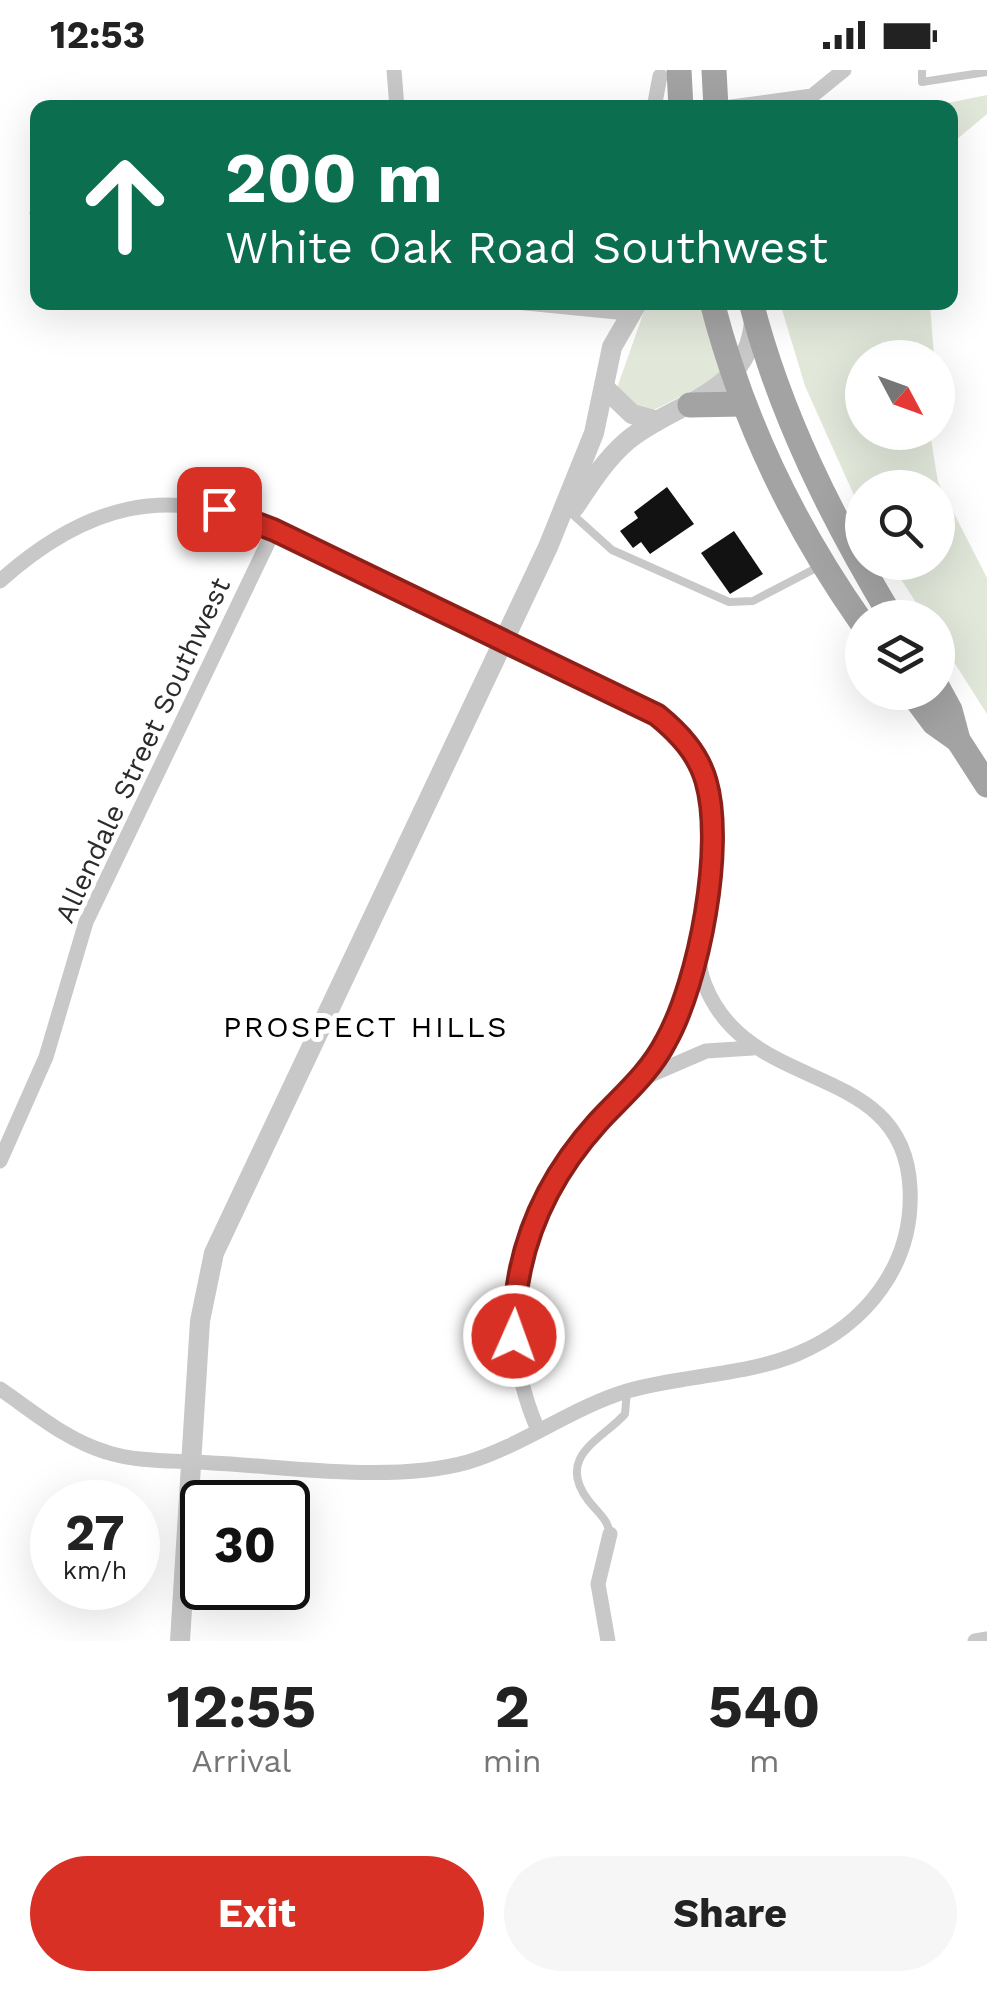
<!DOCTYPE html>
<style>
:root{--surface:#fff;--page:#f6f6f6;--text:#222;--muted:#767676;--accent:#d93025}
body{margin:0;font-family:"Work Sans",sans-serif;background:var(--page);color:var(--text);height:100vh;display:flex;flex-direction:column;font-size:38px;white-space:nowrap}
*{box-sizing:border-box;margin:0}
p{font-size:32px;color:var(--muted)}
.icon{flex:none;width:55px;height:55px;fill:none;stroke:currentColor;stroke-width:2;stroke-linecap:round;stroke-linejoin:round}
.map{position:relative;height:1571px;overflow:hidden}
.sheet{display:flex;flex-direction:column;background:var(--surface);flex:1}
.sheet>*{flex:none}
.hud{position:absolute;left:30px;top:30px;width:928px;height:210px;border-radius:20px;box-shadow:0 10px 40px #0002;background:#0b6e4f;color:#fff;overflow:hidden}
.needle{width:65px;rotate:131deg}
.controls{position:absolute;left:845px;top:270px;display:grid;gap:20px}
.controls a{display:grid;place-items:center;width:110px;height:110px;border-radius:50%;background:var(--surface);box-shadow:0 10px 40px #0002;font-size:50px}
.speed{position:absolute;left:30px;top:1410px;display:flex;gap:20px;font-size:50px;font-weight:700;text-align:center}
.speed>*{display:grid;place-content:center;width:130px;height:130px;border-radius:50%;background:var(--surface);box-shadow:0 10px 40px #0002;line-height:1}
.speed small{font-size:25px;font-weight:400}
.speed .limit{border:5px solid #111;border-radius:15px;background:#fff;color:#111}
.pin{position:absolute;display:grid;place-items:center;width:85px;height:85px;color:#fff;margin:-42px;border-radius:20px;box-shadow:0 5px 15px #0006}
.me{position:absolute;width:110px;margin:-55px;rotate:2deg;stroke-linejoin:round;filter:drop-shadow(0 0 8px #0008)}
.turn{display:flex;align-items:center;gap:35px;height:210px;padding:0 30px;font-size:45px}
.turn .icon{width:130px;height:130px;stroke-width:2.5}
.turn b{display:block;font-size:70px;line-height:85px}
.eta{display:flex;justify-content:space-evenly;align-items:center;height:170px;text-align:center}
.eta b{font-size:60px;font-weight:700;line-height:70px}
.button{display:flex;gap:20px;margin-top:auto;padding:20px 30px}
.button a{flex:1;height:115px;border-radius:60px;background:var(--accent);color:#fff;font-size:40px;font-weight:700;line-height:115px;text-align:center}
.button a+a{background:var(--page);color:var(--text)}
.status{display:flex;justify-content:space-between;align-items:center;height:70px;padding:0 50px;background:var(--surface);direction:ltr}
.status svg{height:28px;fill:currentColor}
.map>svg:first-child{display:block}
.green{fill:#e1e8da}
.building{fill:#121212}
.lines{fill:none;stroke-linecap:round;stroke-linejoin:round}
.service{stroke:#c8c8c8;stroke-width:8}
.minor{stroke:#c8c8c8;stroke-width:15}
.tertiary{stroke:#c8c8c8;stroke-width:20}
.primary{stroke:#a3a3a3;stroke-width:25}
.route-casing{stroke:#8d1f18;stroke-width:25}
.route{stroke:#d93025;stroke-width:18}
.labels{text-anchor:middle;stroke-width:10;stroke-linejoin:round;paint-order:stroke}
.street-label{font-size:28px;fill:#2b2b2b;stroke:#fff}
.neighbourhood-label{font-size:30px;letter-spacing:2.5px;fill:#000;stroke:#fff}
</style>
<div class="status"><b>12:53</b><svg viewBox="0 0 49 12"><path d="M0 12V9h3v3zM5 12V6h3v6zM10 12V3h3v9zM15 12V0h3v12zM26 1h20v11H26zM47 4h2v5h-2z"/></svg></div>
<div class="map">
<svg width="987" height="1571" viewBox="0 0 987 1571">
<rect width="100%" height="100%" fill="#fff"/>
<g class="green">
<path d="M987,25v19l-37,31v-37l-22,-1z"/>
<path d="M647,233h54l22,72 -75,38 -30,-22v-6z"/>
<path d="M780,233h150l4,54 -72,1v74l68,1 8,49 49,96v136l-49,-77v-19l-13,-1 -34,-54 47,-1v-74h-76v25l-57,-127z"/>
</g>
<g class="building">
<path d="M667,417l27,37 -44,30 -9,-12 -8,6 -13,-17 18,-13 -4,-6z"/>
<path d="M734,461l29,43 -33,20 -29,-41z"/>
</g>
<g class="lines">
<g class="service">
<path d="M922,0v12l65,-10"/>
<path d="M571,443l41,37 117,52 24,-1 69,-36"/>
<path d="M610,1464c-2,-15 -13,-22 -22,-34 -33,-44 15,-61 37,-86l2,-23"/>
</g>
<g class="minor">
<path d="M394,0l3,38"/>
<path d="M654,38l6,-32"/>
<path d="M724,38l88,-12 32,-26"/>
<path d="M37,143h1"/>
<path d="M516,232l101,10"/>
<path d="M0,511c85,-76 167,-99 274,-51l383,185c67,53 58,136 46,213 -3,22 -7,35 2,57 44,112 199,74 205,203 4,77 -44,137 -113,166 -53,22 -115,21 -170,37 -56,17 -103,54 -159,71 -75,21 -177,5 -255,1 -35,-3 -74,0 -107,-11 -40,-12 -72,-40 -106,-63"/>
<path d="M648,1006l58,-25 47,-3"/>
<path d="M0,1091l46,-104 40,-135 188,-392"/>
<path d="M538,1360c-42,-96 -26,-196 37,-280 27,-36 64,-64 88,-103 16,-26 24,-57 33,-86"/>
<path d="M608,1571l-10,-57 12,-50"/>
<path d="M975,1571l12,-2"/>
</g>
<g class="tertiary">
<path d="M606,319l26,25 25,7"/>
<path d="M574,438c16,-24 31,-48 53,-67 48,-40 121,-45 127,-120"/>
<path d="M180,1571l20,-320 14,-68 334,-706 46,-114 18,-86 26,-45"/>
</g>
<g class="primary">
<path d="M679,0l2,38"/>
<path d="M714,0l2,38"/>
<path d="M712,232c30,117 81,223 150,321"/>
<path d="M751,232c29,113 81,216 141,316"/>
<path d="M690,335l53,-1"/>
<path d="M938,618l12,22 8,30 29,45"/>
<path d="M911,622l23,31 24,17"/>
</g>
</g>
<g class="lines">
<defs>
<path id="route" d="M219,439l55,21 383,185c22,18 41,38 49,66 19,65 -7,201 -40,260 -17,33 -44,55 -68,81 -56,62 -85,132 -84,214"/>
</defs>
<use href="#route" class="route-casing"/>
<use href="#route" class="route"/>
</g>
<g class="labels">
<g class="street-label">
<text transform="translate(142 680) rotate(-65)" y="10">Allendale Street Southwest</text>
</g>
<g class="neighbourhood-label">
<text x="366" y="967">PROSPECT HILLS</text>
</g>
</g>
</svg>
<div class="controls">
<a><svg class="needle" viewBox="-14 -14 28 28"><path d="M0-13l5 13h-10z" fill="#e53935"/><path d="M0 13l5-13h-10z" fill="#767676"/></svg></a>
<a><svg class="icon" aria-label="search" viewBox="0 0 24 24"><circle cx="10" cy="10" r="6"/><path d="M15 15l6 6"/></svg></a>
<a><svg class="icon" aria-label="layers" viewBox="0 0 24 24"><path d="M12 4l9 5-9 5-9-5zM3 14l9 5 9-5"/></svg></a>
</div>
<div class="speed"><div>27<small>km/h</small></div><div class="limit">30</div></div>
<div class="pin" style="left:219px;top:439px;background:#d93025"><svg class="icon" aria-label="arrive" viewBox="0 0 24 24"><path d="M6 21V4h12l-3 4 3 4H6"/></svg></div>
<svg class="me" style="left:514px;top:1266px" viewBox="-20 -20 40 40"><circle r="17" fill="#d93025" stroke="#fff" stroke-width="3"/><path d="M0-11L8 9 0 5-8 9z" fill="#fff"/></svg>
<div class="hud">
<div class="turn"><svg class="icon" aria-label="ahead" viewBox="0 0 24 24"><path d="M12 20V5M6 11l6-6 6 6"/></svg><div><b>200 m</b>White Oak Road Southwest</div></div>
</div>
</div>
<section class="sheet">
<div class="eta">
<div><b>12:55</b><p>Arrival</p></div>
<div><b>2</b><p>min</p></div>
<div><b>540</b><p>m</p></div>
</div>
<div class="button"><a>Exit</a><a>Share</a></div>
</section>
